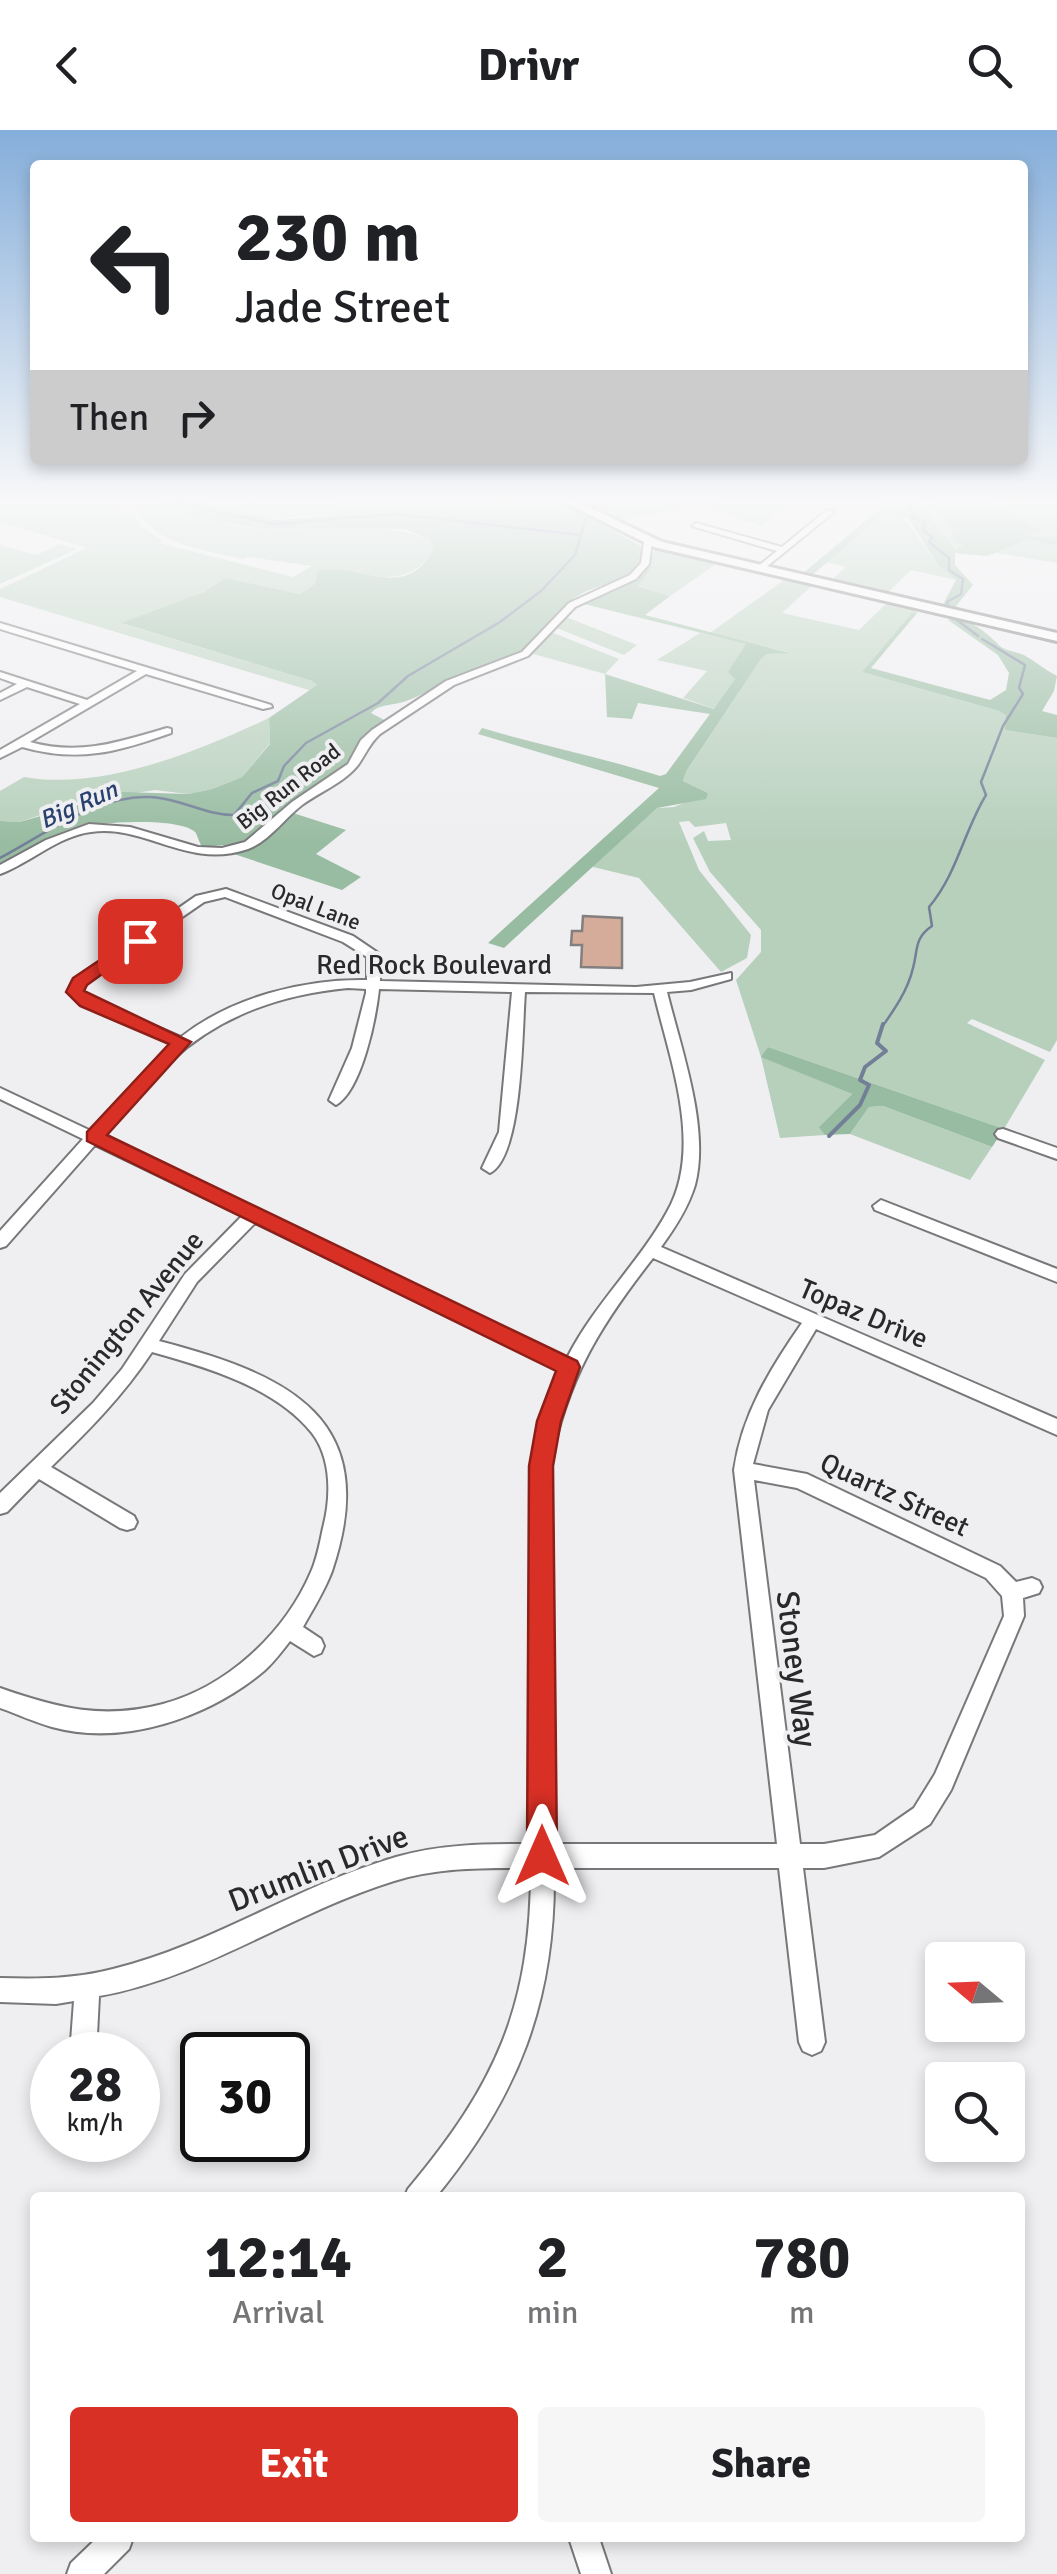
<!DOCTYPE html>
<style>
:root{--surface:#fff;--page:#f6f6f6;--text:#202124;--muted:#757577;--accent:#d93025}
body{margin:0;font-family:Signika,sans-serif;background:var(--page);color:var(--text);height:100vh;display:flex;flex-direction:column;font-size:38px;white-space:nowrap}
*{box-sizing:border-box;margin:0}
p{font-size:32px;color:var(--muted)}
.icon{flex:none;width:55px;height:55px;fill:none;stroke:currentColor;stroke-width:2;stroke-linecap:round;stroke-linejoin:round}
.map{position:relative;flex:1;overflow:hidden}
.panel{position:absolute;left:30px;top:2062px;width:995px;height:350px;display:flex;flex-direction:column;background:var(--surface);border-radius:10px;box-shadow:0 5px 15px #0003}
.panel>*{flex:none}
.hud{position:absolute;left:30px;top:30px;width:998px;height:305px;border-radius:10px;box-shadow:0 5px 15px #0003;background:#fff;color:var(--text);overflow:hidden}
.needle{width:65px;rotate:289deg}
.tools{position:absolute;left:925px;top:1812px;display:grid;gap:20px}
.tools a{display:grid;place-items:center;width:100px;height:100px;border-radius:10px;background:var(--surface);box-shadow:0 5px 15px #0003;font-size:50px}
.speed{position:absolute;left:30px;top:1902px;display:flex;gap:20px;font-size:50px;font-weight:700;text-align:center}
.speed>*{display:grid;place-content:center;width:130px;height:130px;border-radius:50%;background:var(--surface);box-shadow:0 5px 15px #0003;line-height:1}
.speed small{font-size:25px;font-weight:400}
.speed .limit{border:5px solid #111;border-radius:15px;background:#fff;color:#111}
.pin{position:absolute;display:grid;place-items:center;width:85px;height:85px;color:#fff;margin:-42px;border-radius:20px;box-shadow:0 5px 15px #0006}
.me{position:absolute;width:110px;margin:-55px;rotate:0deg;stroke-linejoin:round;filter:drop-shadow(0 0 8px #0008)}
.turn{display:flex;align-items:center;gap:35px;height:210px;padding:0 40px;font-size:45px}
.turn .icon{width:130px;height:130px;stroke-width:2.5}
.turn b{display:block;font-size:70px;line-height:85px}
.then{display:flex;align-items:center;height:95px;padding:0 40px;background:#0003;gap:20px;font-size:38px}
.eta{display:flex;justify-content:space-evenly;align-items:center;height:170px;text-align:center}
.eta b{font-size:60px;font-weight:700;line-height:70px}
.cta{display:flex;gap:20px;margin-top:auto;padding:20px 40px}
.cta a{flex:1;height:115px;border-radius:10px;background:var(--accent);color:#fff;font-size:40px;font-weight:700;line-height:115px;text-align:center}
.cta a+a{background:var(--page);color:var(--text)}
header{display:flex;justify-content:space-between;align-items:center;height:130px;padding:0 40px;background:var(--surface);font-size:45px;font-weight:700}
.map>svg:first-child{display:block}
.green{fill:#b7d0bc}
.forest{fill:#98bca1}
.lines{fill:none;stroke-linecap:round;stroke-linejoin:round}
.stream-far1{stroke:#727f97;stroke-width:2.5}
.stream{stroke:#727f97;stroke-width:4}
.building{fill:#d5ac9a;stroke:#827f7e;stroke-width:2.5}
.street-casing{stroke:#78787b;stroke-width:4}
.secondary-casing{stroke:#78787b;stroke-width:6}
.street{fill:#fff;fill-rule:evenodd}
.secondary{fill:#fff;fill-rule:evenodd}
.route{fill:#d93025;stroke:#8d1f18;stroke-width:2.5}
.labels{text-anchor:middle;stroke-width:8;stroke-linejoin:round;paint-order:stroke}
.far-street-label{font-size:22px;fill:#29292a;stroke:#efeff2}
.far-water-label{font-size:25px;font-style:italic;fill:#28416f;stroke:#efeff2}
.street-label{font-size:28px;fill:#29292a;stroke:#efeff2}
.near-street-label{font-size:32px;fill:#29292a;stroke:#efeff2}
</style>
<header><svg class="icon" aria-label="back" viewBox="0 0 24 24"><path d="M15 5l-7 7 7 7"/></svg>Drivr<svg class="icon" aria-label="search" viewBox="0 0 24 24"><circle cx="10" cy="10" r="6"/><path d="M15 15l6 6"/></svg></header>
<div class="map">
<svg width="1057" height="2444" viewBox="0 0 1057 2444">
<rect width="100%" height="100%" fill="#efeff2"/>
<g class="green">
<path d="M128,371l-6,5 3,8 7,-1 9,13 21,14 -3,3 134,34 19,-11 -64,-9 -5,2c-39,-9 -95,-14 -109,-58 43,0 85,25 128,28 54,4 119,-10 168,11l3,9c-18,38 -63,29 -96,21l-37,24 -75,-16 -21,14 -81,32 189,57 5,4 -5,6 -312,-94v-8l87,-41 -87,-26v-20z"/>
<path d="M198,371h139l-4,15 -72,2z"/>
<path d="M601,371h231l-3,5 -47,3 -22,17 -65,-23 -74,19 -26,-12z"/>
<path d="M873,371h184v62l-61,-10 -9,3 -55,-6 -21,-34h-8l35,49 18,15 -45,-10 -27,26 -56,-13 18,-16 -20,-5 59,-50z"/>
<path d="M59,414l18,5 -77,35v-39l37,10z"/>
<path d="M656,418l9,1 54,13 -49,34 -33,-11 14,-17 -5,-2z"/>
<path d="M788,447l27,6 -33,30 77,17 30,-29 33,7 -10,6 -50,58 137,39 7,3v16l51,8v302l-7,12 -78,-33 -5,4 78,37 -41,69 -236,-82 -6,10 90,37 -32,32 5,9 -45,3 -19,-81 -25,-77 25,-28v-22l-51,-58 -17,-34 11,-7 4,10 23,-1 -5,-17 -31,4 -6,-6 -10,1 20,48 52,65 -4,23 -26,14 -82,-94 -50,-12 68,-58 17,-1 34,-14 -25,-12 4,-11 74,-111 6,-5 21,-2 -78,-19z"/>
<path d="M566,487l71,28 -13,10 -70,-28z"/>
<path d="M551,502l68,27 -14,15 -75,-21z"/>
<path d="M700,503l47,11 -12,35 -20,30 -32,-11 24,-27 -50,-11z"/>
<path d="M269,588l1,25 -28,34 -30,12 -24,5 -33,-4 -73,11 -62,21 -20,-1v-30l24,-14c78,14 175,-26 245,-59z"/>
<path d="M883,976l109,41 -22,33 -120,-46 19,-27z"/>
</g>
<g class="forest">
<path d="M151,371h47l77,19 58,-4 4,-15h222l82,45c6,32 -40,37 -60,48 -28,15 -41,47 -68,62 -16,8 -34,11 -51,18 -19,8 -36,20 -56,27 -12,5 -26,2 -35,12l17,9 -28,19 -15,24 -46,31 -48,41 -15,7 -34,3c-1,-1 -6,-14 -6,-14 -14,-17 -105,-11 -125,-4 -24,9 -48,23 -71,35v-43l20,1 103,-30 65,2 24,-5 30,-12 28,-33 -1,-26 48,-33 -5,-4 -191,-58 83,-31 21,-14 75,16 15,-10 3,-13c37,-10 89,33 115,-22l-3,-9 -25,-11h-143l-59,-11z"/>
<path d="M583,371h155l-125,17z"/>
<path d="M889,371h36l-3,5 33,44 8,-5 -9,-4 -3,-13 -16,-21 3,-6h49l56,30 -21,4 35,5v5l-30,-6 -40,17 -32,-3v12l18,20 -20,25 -12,-2 15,-28 -18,-15 -30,-47 -23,-6 -76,66 -9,-2z"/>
<path d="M646,436l6,1 -14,19 32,10 -25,19 145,38 -23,1 -6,5 -74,111 -4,11 25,12 -2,6 -49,9 -153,140 -16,-5 171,-155 -181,-54 4,-6c60,18 119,29 178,48l6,-2 44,-60 -72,-11 -6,16 -25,-2 -2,-43 109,35 21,-30 -7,-7 18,-28 -166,-41 54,-26z"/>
<path d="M918,482l-47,56 119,32 16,-10 3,-17 -11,-18 -50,-35c19,-6 40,14 53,27 6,4 16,5 23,8 11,6 21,15 33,21l-3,15 -12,20 15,4v23l-52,-8 1,-15 -7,-4 -137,-39 50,-59z"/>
<path d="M293,683l53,17 -30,24 45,23 -19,13 -108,-36 20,-8z"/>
<path d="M768,917l236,82 -12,18 -109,-41 -14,1 -19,27 -25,1 -6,-8 33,-33 -91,-37z"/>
</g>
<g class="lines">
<g class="stream-far1">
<path d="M169,371l106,23 121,-10 184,21"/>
<path d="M905,371l10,14 -4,3 13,3v10l8,6 -3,5 20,16v12l14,9 -2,15 -14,8 1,7"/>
<path d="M953,487l25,19"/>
<path d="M0,728c45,-24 97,-63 150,-61 30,1 54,18 84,18l18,-22 26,-12 6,-15 22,-23 72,-40 30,-27 92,-54 41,-31 34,-36 11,-36 6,-4"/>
<path d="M882,897c12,-17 26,-37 31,-59 5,-18 1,-30 19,-42l-3,-19c28,-33 35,-76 57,-112l-5,-13 22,-56 20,-32 -4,-6 6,-23 -43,-26"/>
</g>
<path class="stream" d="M829,1006l31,-31 9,-20 -9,-5 5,-13 21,-16 -9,-8 6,-19"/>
</g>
<path class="building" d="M583,786l39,2v50l-41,-1 1,-22h-11l1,-14h10z"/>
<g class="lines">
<defs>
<g id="street">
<path d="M827,380l7,2 -74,60 -3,-5 20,-16 -85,-25 4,-3 86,24z"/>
<path d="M648,409l4,3 -3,22 -13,15 -61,28 -47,49 -74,29 -74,49c-11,10 -14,20 -22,31 -13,17 -40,28 -56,40 -17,13 -34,37 -54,44 -61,21 -102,-25 -157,-17 -33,4 -61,31 -91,42v-9l46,-25 43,-16 41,3 68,20 24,1 23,-6 47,-40 56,-38 13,-24 11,-10 74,-49 76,-29 47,-49 61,-28 11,-12 3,-21z"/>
<path d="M0,493l271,82 1,2 -9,2 -117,-35 -116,68c50,14 89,0 137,-14l4,1v4c-54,19 -92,30 -149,14l-22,11v-8l80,-46 -53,-17 -27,13v-7l17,-9 -17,-6v-6l87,28 50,-29 -137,-42z"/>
<path d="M226,759l127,47 28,19 -1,26 256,6 54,-5 41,-9v6l-40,11 -24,2c14,57 43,136 28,193 -7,23 -20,43 -34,62l396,172v16l-241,-106 -48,81 -15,54 54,10 193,92 16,16 16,-4 7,3 3,6 -3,6 -16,5 1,18 -73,174 -21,34 -51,33 -55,11h-21l22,174 -4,9 -9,4 -9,-4 -4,-9 -20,-174h-225c2,132 -35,228 -119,330h-31l4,-9c88,-105 123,-182 123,-321 -47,0 -92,-1 -137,13 -101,31 -191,97 -295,115l-3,59h-26l4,-54 -18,3 -56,-2v-24c39,1 75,1 113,-9 99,-24 185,-84 283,-112 45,-13 89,-13 135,-13l1,-378 12,-51 16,-44 -305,-148 -58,59 -38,59c131,34 224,78 173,230 -7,19 -19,38 -29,56l18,12 3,7 -3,7 -7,3 -24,-15c-8,10 -16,21 -26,30 -55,46 -140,76 -212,56 -18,-5 -35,-13 -52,-19v-20c57,20 103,32 163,16 64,-17 122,-71 148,-132 6,-13 9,-30 12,-44 8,-30 9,-69 -11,-95 -37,-46 -106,-66 -160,-81 -29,44 -64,79 -101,115l83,49 3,6 -3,6 -7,2 -7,-2 -81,-49 -32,33 -7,2v-21l93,-90 29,-34 63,-95 57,-58 -147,-71 -89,101 -6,2v-17l83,-92 -83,-40v-11l91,43 82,-87 -92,-39 -13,-13 4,-10 124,-86zM225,767l118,45 24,15v23c-64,-1 -135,17 -186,57l-90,-38 -9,-8 3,-7 119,-82zM348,858l18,1v4l-14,55 -23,52 7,5c26,-15 40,-87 43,-116l133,3 -13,140 -17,36 8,5c33,-17 32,-143 35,-181l129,1c16,68 50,154 13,219 -28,51 -72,91 -100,146l-464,-222c22,-25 44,-52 68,-75 49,-46 112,-67 177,-73zM653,1128l149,65c-32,46 -60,91 -68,147l43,374h-223l-4,-378c17,-87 49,-139 103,-208zM754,1350l43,8 189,90 16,18 2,20 -69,158 -21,34 -39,27 -51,9h-24z"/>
<path d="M1003,999l54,19v11l-59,-21 -3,-4 3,-4z"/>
<path d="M881,1070l176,69v13l-182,-72 -2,-4z"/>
<path d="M97,2408h36l-4,11 -25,25h-37l4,-11z"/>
<path d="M569,2408h30l12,36h-30z"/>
</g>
<path id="secondary" d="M562,371h14l86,41 395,91v8l-403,-94z"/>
</defs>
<use href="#street" class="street-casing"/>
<use href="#secondary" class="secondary-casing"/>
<use href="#street" class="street"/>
<use href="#secondary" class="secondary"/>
</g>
<linearGradient id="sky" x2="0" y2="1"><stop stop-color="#85aeda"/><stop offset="0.52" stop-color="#f8f8f9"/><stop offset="1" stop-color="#f8f8f9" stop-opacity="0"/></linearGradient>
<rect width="1057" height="714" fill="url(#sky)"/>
<path class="route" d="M134,807l14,4 -61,44 -3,6 107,51 -84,93 470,226 3,6 -19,54 -8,45 4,390 -4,11 -11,4 -10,-4 -5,-11 2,-390 8,-45 19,-50 -469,-230v-9l82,-88 -89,-38 -14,-14 7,-14z"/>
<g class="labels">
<g class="far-street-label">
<text transform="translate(288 656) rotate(-38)" y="8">Big Run Road</text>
<text transform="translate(316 776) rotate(21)" y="8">Opal Lane</text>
</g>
<g class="far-water-label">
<text transform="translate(78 674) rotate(-24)" y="9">Big Run</text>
</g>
<g class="street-label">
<text x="434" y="844">Red Rock Boulevard</text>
<text transform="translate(864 1183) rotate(23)" y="10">Topaz Drive</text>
<text transform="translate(126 1192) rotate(-51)" y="10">Stonington Avenue</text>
<text transform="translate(895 1364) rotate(25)" y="10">Quartz Street</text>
</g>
<g class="near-street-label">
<text transform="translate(797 1539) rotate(83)" y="11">Stoney Way</text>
<text transform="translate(318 1738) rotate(-21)" y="11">Drumlin Drive</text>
</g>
</g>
</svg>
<div class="tools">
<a><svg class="needle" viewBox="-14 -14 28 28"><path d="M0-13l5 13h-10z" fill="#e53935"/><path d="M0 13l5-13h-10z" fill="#757577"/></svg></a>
<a><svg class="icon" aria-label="search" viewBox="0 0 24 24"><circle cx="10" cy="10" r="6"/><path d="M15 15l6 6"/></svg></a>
</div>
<div class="speed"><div>28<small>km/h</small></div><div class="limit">30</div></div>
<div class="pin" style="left:140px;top:811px;background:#d93025"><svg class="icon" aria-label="arrive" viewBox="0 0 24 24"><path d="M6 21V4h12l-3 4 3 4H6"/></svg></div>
<svg class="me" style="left:542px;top:1726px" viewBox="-20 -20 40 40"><path d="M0-17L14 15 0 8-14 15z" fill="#d93025" stroke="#fff" stroke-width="4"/></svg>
<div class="hud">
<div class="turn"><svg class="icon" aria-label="left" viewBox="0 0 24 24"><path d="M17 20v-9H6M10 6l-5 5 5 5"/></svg><div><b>230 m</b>Jade Street</div></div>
<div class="then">Then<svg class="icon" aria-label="right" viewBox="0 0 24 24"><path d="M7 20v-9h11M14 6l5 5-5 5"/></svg></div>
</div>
<section class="panel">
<div class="eta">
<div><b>12:14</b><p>Arrival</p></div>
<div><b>2</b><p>min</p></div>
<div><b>780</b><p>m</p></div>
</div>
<div class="cta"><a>Exit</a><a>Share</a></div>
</section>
</div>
